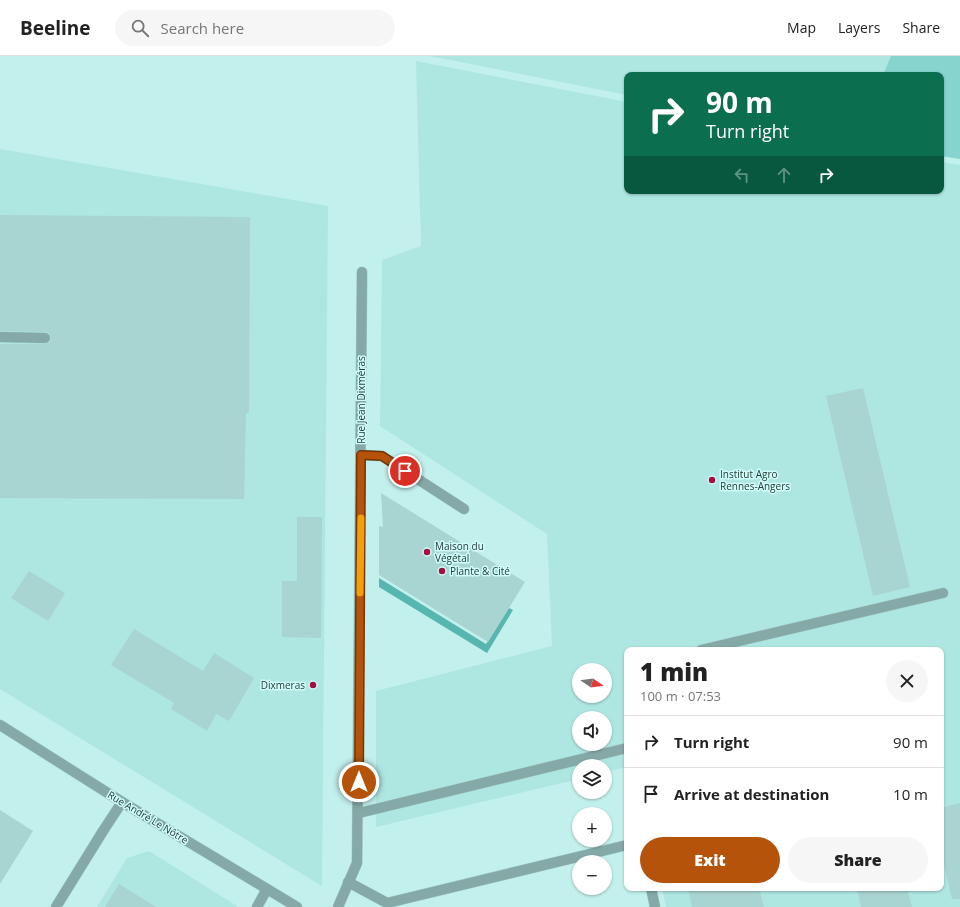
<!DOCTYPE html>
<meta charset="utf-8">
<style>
:root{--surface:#fff;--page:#f6f6f6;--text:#222;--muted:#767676;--line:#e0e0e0;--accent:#b45309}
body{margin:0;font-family:"Open Sans",sans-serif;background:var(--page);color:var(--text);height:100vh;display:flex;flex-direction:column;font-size:15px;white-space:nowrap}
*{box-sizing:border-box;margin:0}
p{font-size:13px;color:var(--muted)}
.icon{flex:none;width:22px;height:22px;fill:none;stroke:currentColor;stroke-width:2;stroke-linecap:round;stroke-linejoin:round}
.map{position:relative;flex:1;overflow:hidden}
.details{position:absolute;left:624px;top:591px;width:320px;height:244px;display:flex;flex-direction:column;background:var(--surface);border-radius:8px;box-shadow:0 1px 3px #0004}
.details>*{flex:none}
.guide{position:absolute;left:624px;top:16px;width:320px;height:122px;border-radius:8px;box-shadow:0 1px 3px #0004;background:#0b6e4f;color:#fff;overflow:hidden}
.needle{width:26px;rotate:103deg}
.fabs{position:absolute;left:572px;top:607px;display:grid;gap:8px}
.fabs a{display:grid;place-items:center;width:40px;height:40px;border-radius:50%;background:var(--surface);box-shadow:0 1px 3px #0004;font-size:20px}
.pin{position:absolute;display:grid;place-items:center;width:34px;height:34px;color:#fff;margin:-17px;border:2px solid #fff;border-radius:50%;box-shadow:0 1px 4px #0007}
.me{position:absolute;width:44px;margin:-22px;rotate:0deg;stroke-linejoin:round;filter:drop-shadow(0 0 3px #0008)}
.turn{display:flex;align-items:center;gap:14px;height:84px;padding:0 16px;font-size:18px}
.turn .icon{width:52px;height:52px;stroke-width:2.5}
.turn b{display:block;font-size:28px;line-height:34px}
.lanes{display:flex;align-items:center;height:38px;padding:0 16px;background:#0003;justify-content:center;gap:20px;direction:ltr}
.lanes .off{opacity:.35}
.round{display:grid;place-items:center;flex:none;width:42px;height:42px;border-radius:21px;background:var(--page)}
.overview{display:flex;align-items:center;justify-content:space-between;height:68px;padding:0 16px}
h1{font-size:24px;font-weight:800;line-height:30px}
.cta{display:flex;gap:8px;margin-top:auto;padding:8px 16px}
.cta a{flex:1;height:46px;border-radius:24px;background:var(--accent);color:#fff;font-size:16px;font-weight:800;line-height:46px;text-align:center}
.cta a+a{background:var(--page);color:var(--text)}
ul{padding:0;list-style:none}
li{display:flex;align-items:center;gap:12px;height:52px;padding:0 16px;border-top:1px solid var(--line)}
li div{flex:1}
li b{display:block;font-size:15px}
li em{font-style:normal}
header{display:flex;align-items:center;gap:24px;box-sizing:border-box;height:56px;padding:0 20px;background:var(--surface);border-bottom:1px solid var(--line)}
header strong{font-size:19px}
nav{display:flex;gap:22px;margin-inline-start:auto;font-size:14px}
.search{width:280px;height:36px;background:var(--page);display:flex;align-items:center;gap:10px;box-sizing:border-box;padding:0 14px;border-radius:22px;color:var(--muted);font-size:15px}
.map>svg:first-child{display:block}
.built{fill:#aee6e2;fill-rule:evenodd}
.green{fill:#87d3ce}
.water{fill:#57b6b0}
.building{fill:#a8d5d2}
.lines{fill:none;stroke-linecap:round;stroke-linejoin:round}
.minor-casing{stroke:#a3ccc8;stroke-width:11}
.minor{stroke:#84a9a7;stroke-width:10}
.route-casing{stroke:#753606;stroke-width:10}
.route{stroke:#b45309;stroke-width:7}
.slow{stroke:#f59e0b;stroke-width:7}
.poi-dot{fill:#a60f42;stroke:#cffdfa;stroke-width:1.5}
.labels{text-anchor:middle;stroke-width:3;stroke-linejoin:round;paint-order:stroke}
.street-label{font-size:10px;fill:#283b39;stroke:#cffdfa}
.poi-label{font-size:10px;fill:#283b39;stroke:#cffdfa;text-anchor:start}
</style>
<header>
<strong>Beeline</strong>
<div class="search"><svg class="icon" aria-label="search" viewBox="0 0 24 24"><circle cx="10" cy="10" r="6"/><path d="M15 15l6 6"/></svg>Search here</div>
<nav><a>Map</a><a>Layers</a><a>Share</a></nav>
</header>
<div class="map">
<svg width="960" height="851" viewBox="0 0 960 851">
<rect width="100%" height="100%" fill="#c2f0ec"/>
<g class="built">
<path d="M430,0h461l-8,19h-256v20z"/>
<path d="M416,5l211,41v89h314v-29l19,3v742h-294l-4,-19h279v-238h-314v117l-22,5v-6h-26v13l-203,48v-136l176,-45 -5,-112 -167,-108 2,-166 39,-14zM579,614h26v26h-26zM579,662h26v26h-26z"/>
<path d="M0,93l328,57 -6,680 -322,-197z"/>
<path d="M149,795l88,55v1h-140l30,-49z"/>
</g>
<path class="green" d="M891,0h69v103l-19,-3v-81h-58z"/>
<path class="water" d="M379,522l107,66 23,-36 4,2 -26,43 -108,-66z"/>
<g class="building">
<path d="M0,159l250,2 -1,196h-3l-2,86 -244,-1v-154h45l5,-2 1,-4 -2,-5 -4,-1 -45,-1z"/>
<path d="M863,332l47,199 -37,9 -47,-200z"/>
<path d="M381,437l144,89 -37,60 -109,-67v-49l4,1z"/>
<path d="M297,461h25l-1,121 -39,-1v-56h15z"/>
<path d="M29,515l36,22 -17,28 -37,-23z"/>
<path d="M134,573l69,42 11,-18 40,25 -25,43 -13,-7 -9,17 -36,-22 3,-6 -63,-38z"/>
<path d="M960,747v96h-8l-11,-47v-44z"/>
<path d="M0,754l33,21 -33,53z"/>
<path d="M119,828l37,23h-51z"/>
<path d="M688,832h71l5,19h-72z"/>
<path d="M857,832h50l5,19h-51z"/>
</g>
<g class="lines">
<defs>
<g id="minor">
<path d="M0,281l45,1"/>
<path d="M361,399l21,1 82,53"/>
<path d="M701,594l242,-57"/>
<path d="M0,669l122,77 175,105"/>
<path d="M359,757l268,-65"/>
<path d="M348,826l39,21 240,-58"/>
<path d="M651,832l4,19"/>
<path d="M56,851l47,-76 19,-29"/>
<path d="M257,851l10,-18"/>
<path d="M338,851l19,-44 5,-591"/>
</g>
</defs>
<use href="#minor" class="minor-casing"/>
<use href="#minor" class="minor"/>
</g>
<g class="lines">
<defs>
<path id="route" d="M359,726l2,-327 21,1 23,15"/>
</defs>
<use href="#route" class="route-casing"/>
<use href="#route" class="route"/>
<path class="slow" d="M360,537l1,-75"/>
</g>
<g class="poi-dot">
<circle cx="712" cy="424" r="4"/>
<circle cx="427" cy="496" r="4"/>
<circle cx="442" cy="515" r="4"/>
<circle cx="313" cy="629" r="4"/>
</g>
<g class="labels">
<g class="street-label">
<text transform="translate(361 344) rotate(-90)" y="4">Rue Jean Dixméras</text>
<text transform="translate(148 761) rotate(31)" y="4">Rue André Le Nôtre</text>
</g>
<g class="poi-label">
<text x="720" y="422">Institut Agro<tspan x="720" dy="12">Rennes-Angers</tspan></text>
<text x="435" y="494">Maison du<tspan x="435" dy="12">Végétal</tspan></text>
<text x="450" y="519">Plante &amp; Cité</text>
<text x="305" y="633" text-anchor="end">Dixmeras</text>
</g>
</g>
</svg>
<div class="fabs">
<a><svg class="needle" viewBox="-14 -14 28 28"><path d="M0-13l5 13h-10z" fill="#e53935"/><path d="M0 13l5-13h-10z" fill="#767676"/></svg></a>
<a><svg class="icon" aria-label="sound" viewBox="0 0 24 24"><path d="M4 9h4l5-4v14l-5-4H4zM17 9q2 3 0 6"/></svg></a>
<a><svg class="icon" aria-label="layers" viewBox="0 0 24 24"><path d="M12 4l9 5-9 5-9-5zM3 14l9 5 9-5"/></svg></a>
<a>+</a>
<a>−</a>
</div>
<div class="pin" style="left:405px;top:415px;background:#d93025"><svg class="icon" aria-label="arrive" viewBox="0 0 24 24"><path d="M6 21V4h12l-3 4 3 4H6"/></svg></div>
<svg class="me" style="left:359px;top:726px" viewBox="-20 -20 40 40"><circle r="17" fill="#b45309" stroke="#fff" stroke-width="3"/><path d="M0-11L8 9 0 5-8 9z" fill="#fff"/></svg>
<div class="guide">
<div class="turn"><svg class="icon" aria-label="right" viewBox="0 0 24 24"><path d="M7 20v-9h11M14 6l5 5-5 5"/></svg><div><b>90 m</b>Turn right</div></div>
<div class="lanes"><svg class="icon off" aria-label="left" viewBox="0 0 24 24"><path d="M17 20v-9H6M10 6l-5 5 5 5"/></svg><svg class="icon off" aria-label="ahead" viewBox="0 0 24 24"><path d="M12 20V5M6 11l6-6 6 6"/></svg><svg class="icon" aria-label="right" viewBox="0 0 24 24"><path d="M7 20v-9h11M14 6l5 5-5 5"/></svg></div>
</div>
<section class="details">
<div class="overview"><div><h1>1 min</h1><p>100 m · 07:53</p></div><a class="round"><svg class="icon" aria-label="close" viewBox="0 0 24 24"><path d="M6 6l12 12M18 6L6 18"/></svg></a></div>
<ul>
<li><svg class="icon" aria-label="right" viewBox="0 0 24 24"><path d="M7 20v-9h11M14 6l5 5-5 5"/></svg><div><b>Turn right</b></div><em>90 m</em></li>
<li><svg class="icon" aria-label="arrive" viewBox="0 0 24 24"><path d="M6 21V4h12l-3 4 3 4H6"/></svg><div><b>Arrive at destination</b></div><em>10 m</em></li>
</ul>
<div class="cta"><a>Exit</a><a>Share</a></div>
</section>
</div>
